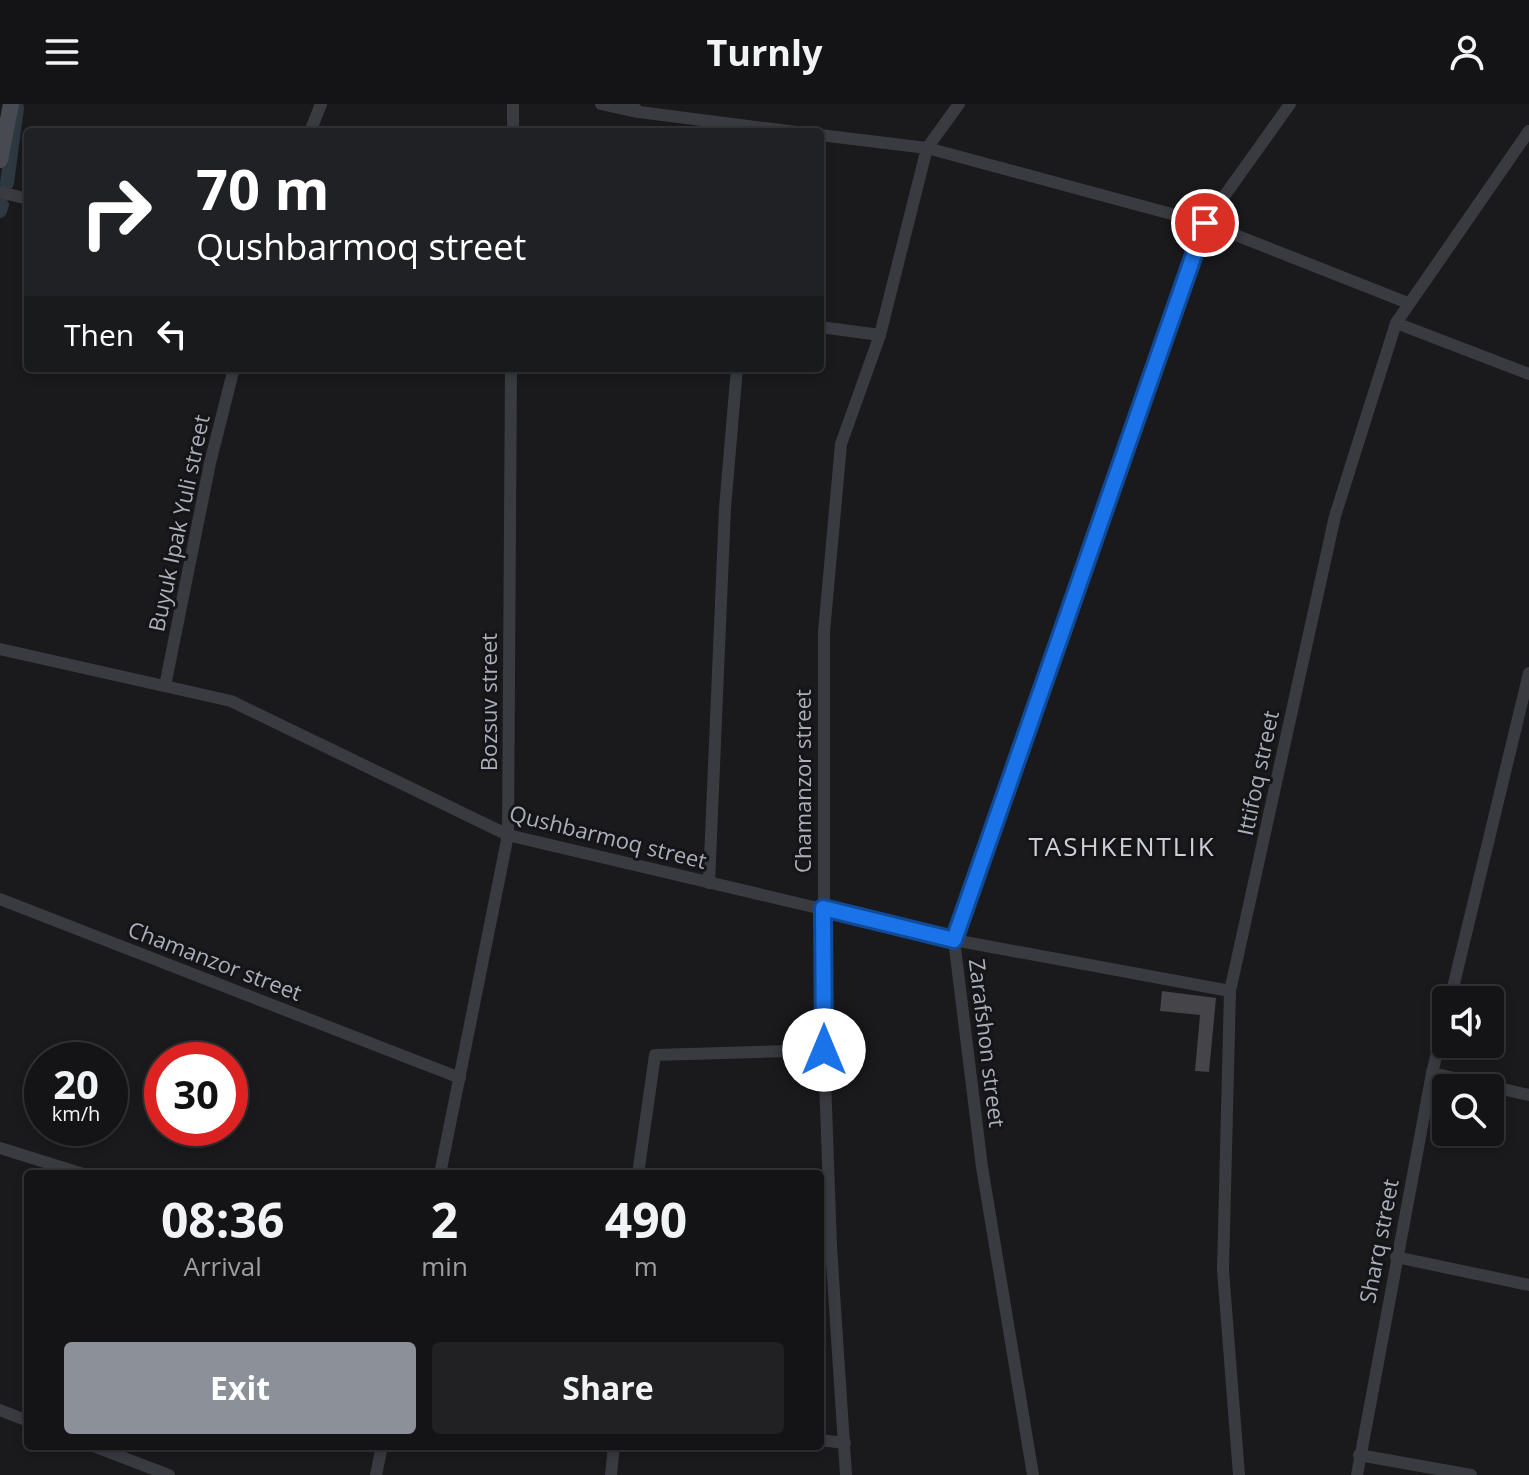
<!DOCTYPE html>
<style>
:root{--surface:#141315;--page:#212022;--text:#f1f3f6;--muted:#9d9ea0;--line:#333234;--accent:#8c9099}
body{margin:0;font-family:"Open Sans",sans-serif;background:var(--page);color:var(--text);height:100vh;display:flex;flex-direction:column;font-size:30px;white-space:nowrap}
*{box-sizing:border-box;margin:0}
p{font-size:26px;color:var(--muted)}
.icon{flex:none;width:44px;height:44px;fill:none;stroke:currentColor;stroke-width:2;stroke-linecap:round;stroke-linejoin:round}
.map{position:relative;flex:1;overflow:hidden}
.side{position:absolute;left:24px;top:1066px;width:800px;height:280px;display:flex;flex-direction:column;background:var(--surface);border-radius:8px;box-shadow:0 4px 12px #0003,0 0 0 2px var(--line)}
.side>*{flex:none}
.banner{position:absolute;left:24px;top:24px;width:800px;height:244px;border-radius:8px;box-shadow:0 4px 12px #0003,0 0 0 2px var(--line);background:#202124;color:#fff;overflow:hidden}
.tools{position:absolute;left:1432px;top:882px;display:grid;gap:16px}
.tools a{display:grid;place-items:center;width:72px;height:72px;border-radius:8px;background:var(--surface);box-shadow:0 4px 12px #0003,0 0 0 2px var(--line);font-size:40px}
.speed{position:absolute;left:24px;top:938px;display:flex;gap:16px;font-size:40px;font-weight:700;text-align:center}
.speed>*{display:grid;place-content:center;width:104px;height:104px;border-radius:50%;background:var(--surface);box-shadow:0 4px 12px #0003,0 0 0 2px var(--line);line-height:1}
.speed small{font-size:20px;font-weight:400}
.speed .limit{border:12px solid #d22;background:#fff;color:#111}
.pin{position:absolute;display:grid;place-items:center;width:68px;height:68px;color:#fff;margin:-34px;border:4px solid #fff;border-radius:50%;box-shadow:0 2px 8px #0007}
.me{position:absolute;width:88px;margin:-44px;rotate:0deg;stroke-linejoin:round;filter:drop-shadow(0 0 6px #0008)}
.turn{display:flex;align-items:center;gap:28px;height:168px;padding:0 40px;font-size:36px}
.turn .icon{width:104px;height:104px;stroke-width:2.5}
.turn b{display:block;font-size:56px;line-height:68px}
.then{display:flex;align-items:center;height:76px;padding:0 40px;background:#0003;gap:16px;font-size:30px}
.eta{display:flex;justify-content:space-evenly;align-items:center;height:136px;text-align:center}
.eta b{font-size:48px;font-weight:700;line-height:56px}
.primary-button{display:flex;gap:16px;margin-top:auto;padding:16px 40px}
.primary-button a{flex:1;height:92px;border-radius:8px;background:var(--accent);color:#fff;font-size:32px;font-weight:700;line-height:92px;text-align:center}
.primary-button a+a{background:var(--page);color:var(--text)}
header{display:flex;justify-content:space-between;align-items:center;height:104px;padding:0 40px;background:var(--surface);font-size:36px;font-weight:700}
.map>svg:first-child{display:block}
.lines{fill:none;stroke-linecap:round;stroke-linejoin:round}
.canal{stroke:#2e3841;stroke-width:14}
.building{fill:#444449}
.street{stroke:#3a3b41;stroke-width:12}
.secondary{stroke:#484a51;stroke-width:16}
.route-casing{stroke:#114b97;stroke-width:20}
.route{stroke:#1a73e8;stroke-width:14}
.labels{text-anchor:middle;stroke-width:6;stroke-linejoin:round;paint-order:stroke}
.street-label{font-size:22px;fill:#abafbc;stroke:#151417}
.quarter-label{font-size:26px;letter-spacing:2px;fill:#cdcfd8;stroke:#151417}
</style>
<header><svg class="icon" aria-label="menu" viewBox="0 0 24 24"><path d="M4 6h16M4 12h16M4 18h16"/></svg>Turnly<svg class="icon" aria-label="person" viewBox="0 0 24 24"><circle cx="12" cy="8" r="4"/><path d="M4 21q1-7 8-7t8 7"/></svg></header>
<div class="map">
<svg width="1529" height="1371" viewBox="0 0 1529 1371">
<rect width="100%" height="100%" fill="#1a191c"/>
<g class="lines">
<g class="canal">
<path d="M7,79l10,-75"/>
<path d="M0,107l2,-6"/>
</g>
</g>
<path class="building" d="M1162,887l54,7 -7,74 -14,-1 5,-56 -40,-4z"/>
<g class="lines">
<g class="street">
<path d="M601,0l36,8"/>
<path d="M630,0l9,8 157,20"/>
<path d="M310,28l11,-28"/>
<path d="M513,28v-28"/>
<path d="M820,31l107,13 278,75 203,80"/>
<path d="M0,88l28,7"/>
<path d="M1396,219l133,51"/>
<path d="M820,223l60,8"/>
<path d="M0,545l231,52 277,134 446,105 276,51"/>
<path d="M165,582l45,-223 24,-95"/>
<path d="M709,779l16,-375 12,-140"/>
<path d="M0,795l460,179"/>
<path d="M1450,896l79,-327"/>
<path d="M1432,969l97,22"/>
<path d="M0,1044l83,26"/>
<path d="M440,1070l68,-339 3,-467"/>
<path d="M638,1070l17,-119 169,-5"/>
<path d="M1396,1153l133,28"/>
<path d="M0,1306l28,11"/>
<path d="M820,1336l25,3"/>
<path d="M93,1342l76,29"/>
<path d="M1359,1351l112,20"/>
<path d="M376,1371l6,-29"/>
<path d="M611,1371l3,-29"/>
<path d="M846,1371l-15,-228 -7,-197v-418l17,-188 39,-109 47,-187 32,-44"/>
<path d="M1033,1371l-51,-308 -28,-227 251,-717 85,-119"/>
<path d="M1239,1371l-16,-205 7,-279 105,-475 61,-193 133,-192"/>
<path d="M1357,1371l75,-402 14,-57"/>
</g>
<path class="secondary" d="M0,56l11,-56"/>
</g>
<g class="lines">
<defs>
<path id="route" d="M824,946l-1,-142 131,32 251,-717"/>
</defs>
<use href="#route" class="route-casing"/>
<use href="#route" class="route"/>
</g>
<g class="labels">
<g class="street-label">
<text transform="translate(179 419) rotate(-78)" y="8">Buyuk Ipak Yuli street</text>
<text transform="translate(489 598) rotate(-90)" y="8">Bozsuv street</text>
<text transform="translate(1258 669) rotate(-78)" y="8">Ittifoq street</text>
<text transform="translate(803 677) rotate(-90)" y="8">Chamanzor street</text>
<text transform="translate(608 733) rotate(14)" y="8">Qushbarmoq street</text>
<text transform="translate(215 857) rotate(21)" y="8">Chamanzor street</text>
<text transform="translate(987 939) rotate(83)" y="8">Zarafshon street</text>
<text transform="translate(1379 1137) rotate(-79)" y="8">Sharq street</text>
</g>
<g class="quarter-label">
<text x="1122" y="752">TASHKENTLIK</text>
</g>
</g>
</svg>
<div class="tools">
<a><svg class="icon" aria-label="sound" viewBox="0 0 24 24"><path d="M4 9h4l5-4v14l-5-4H4zM17 9q2 3 0 6"/></svg></a>
<a><svg class="icon" aria-label="search" viewBox="0 0 24 24"><circle cx="10" cy="10" r="6"/><path d="M15 15l6 6"/></svg></a>
</div>
<div class="speed"><div>20<small>km/h</small></div><div class="limit">30</div></div>
<div class="pin" style="left:1205px;top:119px;background:#d93025"><svg class="icon" aria-label="arrive" viewBox="0 0 24 24"><path d="M6 21V4h12l-3 4 3 4H6"/></svg></div>
<svg class="me" style="left:824px;top:946px" viewBox="-20 -20 40 40"><circle r="19" fill="#fff"/><path d="M0-13L10 11 0 6-10 11z" fill="#1a73e8"/></svg>
<div class="banner">
<div class="turn"><svg class="icon" aria-label="right" viewBox="0 0 24 24"><path d="M7 20v-9h11M14 6l5 5-5 5"/></svg><div><b>70 m</b>Qushbarmoq street</div></div>
<div class="then">Then<svg class="icon" aria-label="left" viewBox="0 0 24 24"><path d="M17 20v-9H6M10 6l-5 5 5 5"/></svg></div>
</div>
<section class="side">
<div class="eta">
<div><b>08:36</b><p>Arrival</p></div>
<div><b>2</b><p>min</p></div>
<div><b>490</b><p>m</p></div>
</div>
<div class="primary-button"><a>Exit</a><a>Share</a></div>
</section>
</div>
